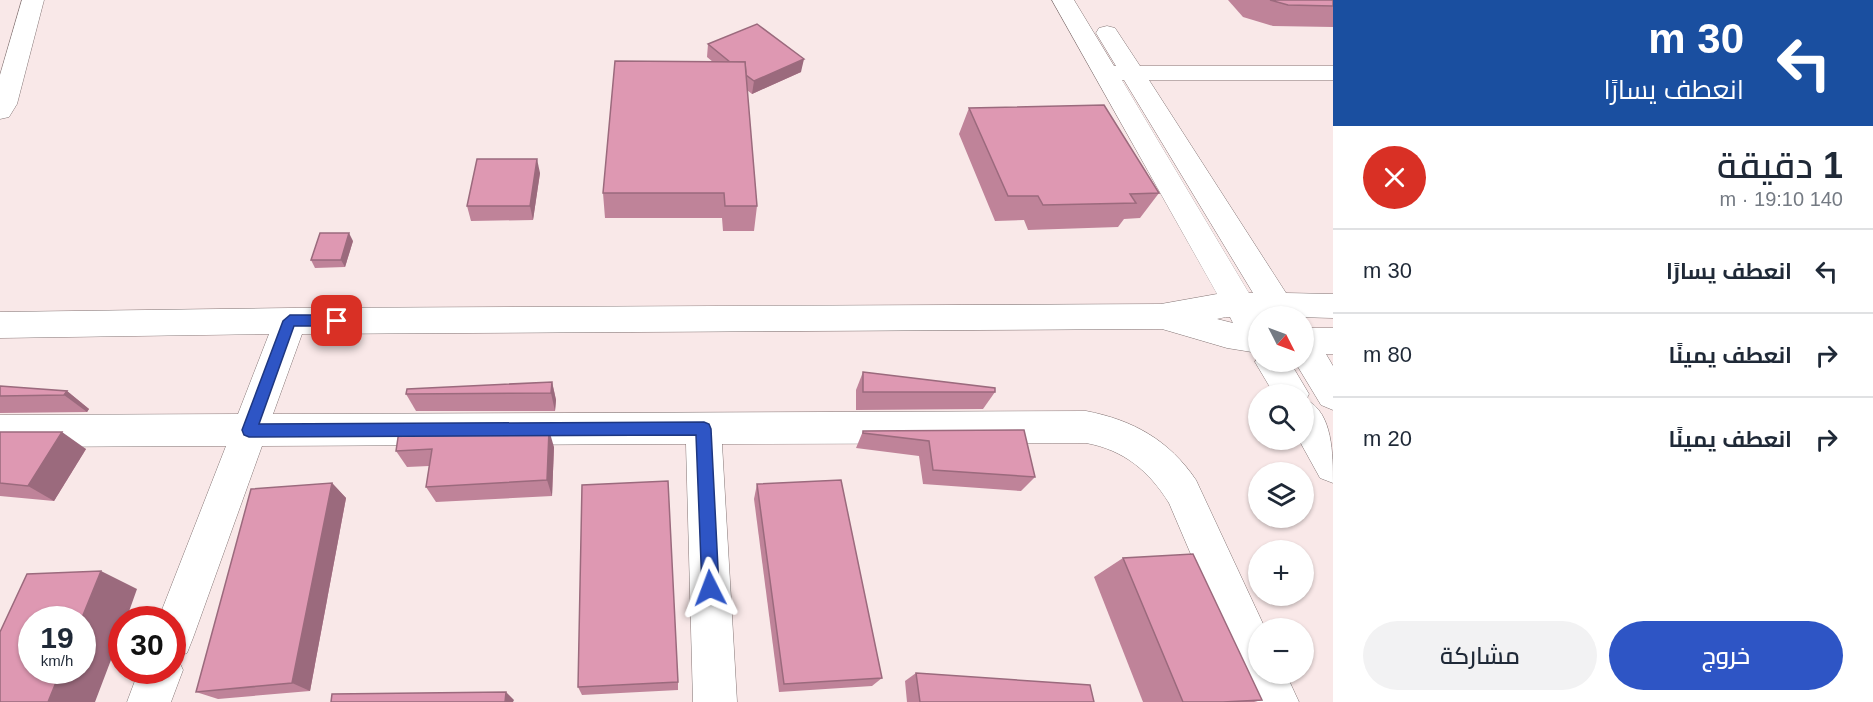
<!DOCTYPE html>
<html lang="ar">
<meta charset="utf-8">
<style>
:root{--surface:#fff;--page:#f2f2f3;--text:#1f2937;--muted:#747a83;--line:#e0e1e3;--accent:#2e55c5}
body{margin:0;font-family:Arial,Cairo,sans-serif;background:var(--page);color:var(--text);direction:rtl;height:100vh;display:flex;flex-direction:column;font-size:22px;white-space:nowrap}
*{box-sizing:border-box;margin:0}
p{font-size:20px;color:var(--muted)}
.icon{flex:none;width:33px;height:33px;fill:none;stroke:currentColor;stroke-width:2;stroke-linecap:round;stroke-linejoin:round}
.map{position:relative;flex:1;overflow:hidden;direction:ltr}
.details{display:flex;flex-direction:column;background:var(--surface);width:540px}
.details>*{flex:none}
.top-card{background:#1a4fa0;color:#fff;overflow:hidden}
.needle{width:39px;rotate:132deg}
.controls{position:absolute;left:1248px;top:306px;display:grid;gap:12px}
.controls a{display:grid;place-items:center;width:66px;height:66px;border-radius:50%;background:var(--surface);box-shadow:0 2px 4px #0004;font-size:30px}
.speed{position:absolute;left:18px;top:606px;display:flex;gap:12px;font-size:30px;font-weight:700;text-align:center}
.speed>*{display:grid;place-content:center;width:78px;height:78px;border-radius:50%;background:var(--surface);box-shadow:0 2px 4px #0004;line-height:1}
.speed small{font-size:15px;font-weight:400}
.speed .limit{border:9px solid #d22;background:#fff;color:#111}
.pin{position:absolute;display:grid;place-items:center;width:51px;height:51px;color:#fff;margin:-26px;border-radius:12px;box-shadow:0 3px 9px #0006}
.me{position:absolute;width:66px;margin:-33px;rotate:357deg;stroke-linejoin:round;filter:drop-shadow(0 0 4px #0008)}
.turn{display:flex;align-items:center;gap:21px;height:126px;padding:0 30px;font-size:27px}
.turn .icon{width:78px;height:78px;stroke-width:2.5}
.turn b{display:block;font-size:42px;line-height:51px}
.round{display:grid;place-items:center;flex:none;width:63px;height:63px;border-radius:32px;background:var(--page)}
.headline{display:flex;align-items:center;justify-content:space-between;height:102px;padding:0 30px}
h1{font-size:36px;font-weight:600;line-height:45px}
.primary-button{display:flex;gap:12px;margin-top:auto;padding:12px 30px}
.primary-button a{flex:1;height:69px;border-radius:36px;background:var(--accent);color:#fff;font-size:24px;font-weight:600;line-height:69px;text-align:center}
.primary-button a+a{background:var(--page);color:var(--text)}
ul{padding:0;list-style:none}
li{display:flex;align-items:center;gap:18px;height:84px;padding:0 30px;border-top:2px solid var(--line)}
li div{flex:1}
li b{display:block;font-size:22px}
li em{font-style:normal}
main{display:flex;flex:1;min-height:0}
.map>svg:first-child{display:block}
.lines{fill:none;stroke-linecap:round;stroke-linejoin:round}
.minor-casing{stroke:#847575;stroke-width:1}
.minor{fill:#fff;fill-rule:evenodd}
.wall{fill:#bf8399}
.shaded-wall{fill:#9b6a7d}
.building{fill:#de98b2;stroke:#9b6a7d;stroke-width:1.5}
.route{fill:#2e55c5;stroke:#1e3780;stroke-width:1.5}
</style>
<main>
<section class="details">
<div class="top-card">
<div class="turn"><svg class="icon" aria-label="left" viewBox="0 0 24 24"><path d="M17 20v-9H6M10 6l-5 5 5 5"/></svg><div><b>30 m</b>انعطف يسارًا</div></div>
</div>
<div class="headline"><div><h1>1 دقيقة</h1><p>140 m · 19:10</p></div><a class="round" style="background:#d93025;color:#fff"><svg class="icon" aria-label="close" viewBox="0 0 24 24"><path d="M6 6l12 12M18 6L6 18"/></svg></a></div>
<ul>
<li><svg class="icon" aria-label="left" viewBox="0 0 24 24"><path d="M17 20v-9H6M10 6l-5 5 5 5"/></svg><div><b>انعطف يسارًا</b></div><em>30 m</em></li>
<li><svg class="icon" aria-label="right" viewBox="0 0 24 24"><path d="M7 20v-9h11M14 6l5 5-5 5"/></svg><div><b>انعطف يمينًا</b></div><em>80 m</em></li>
<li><svg class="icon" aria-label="right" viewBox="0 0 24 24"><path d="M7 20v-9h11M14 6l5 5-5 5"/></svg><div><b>انعطف يمينًا</b></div><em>20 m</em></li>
</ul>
<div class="primary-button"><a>خروج</a><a>مشاركة</a></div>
</section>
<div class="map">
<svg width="1333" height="702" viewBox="0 0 1333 702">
<rect width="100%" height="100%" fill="#f9e8e8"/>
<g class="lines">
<defs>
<g id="minor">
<path d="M22,0h22l-27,104 -8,13 -9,2v-44z"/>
<path d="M1052,0h22l40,66h2l-20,-33 3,-5 8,-2 8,2 25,38h193v14h-184l137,213 47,1v24l-75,-2v37l-31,-5 -65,-19 -860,5 -29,80 813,-3c47,9 83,29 110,69l69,148h-7v46h28l13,28h-45l-85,-199c-20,-32 -45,-53 -83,-60l-364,1 15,258h-44l-7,-258 -424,2 -69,192 -6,15 -10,4 6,13 -12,32h-44l12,-32h33v-50h-14l68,-174 -226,1v-32l238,-1 31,-80 -269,4v-26l290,-4 871,-4 56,-10zM1122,80h2l129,213h-4zM1226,317h4l3,6 -16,-4z"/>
<path d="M1304,328h29v26h-7l7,12v44l-12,-5 -26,-43h9z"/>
<path d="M1258,356v6h32l19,32 -3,6c27,12 27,55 27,83l-13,-5 -21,-38h5v-46h-30l-19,-32z"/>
</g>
</defs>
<use href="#minor" class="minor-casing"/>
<use href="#minor" class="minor"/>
</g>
<g class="wall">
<path d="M1228,0h105v27l-60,-1 -30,-9z"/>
<path d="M708,44l93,28 -49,22 -5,-4 10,116 -3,25h-31l-1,-13h-117l-2,-25 110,-131 -6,-5z"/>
<path d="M969,108l190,85 -19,25 -16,1 -6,8 -90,3 -4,-10 -29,1 -36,-87z"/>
<path d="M540,173l-7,47 -62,1 -4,-15z"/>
<path d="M353,241l-8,26 -30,1 -4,-8z"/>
<path d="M863,372l132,20 -12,17 -127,1v-20z"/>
<path d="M552,382l4,18 -1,11h-139l-10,-17z"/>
<path d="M0,386l67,5 22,18 -2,3 -87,1z"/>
<path d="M1024,430l11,47 -14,14 -98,-7 -4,-28 -63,-8 7,-17z"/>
<path d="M399,431l155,16 -2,49 -116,6 -10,-15 3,-21 -22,1 -11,-16z"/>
<path d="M0,432l86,17 -32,52 -54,-5z"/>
<path d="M332,483l14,15 -36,193 -92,8 -22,-7z"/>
<path d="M757,484l125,194 -10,8 -93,6 -25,-193z"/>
<path d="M1123,558l139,142 -8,2h-111l-49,-125z"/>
<path d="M916,673l178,29h-187l-2,-21z"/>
<path d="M678,682v8l-96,5 -4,-8z"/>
</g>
<g class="shaded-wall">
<path d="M804,59l-3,13 -49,22 2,-13z"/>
<path d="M537,159l3,14 -7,47 -3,-14z"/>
<path d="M349,233l4,8 -8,26 -4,-7z"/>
<path d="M552,382l4,18 -1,11 -4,-18z"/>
<path d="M67,391l22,18 -2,3 -23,-17z"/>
<path d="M549,430l5,17 -2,49 -5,-16z"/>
<path d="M62,432l24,17 -32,52 -26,-15z"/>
<path d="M332,483l14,15 -36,193 -18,-8z"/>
<path d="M101,571l36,18 -11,31h-4v11l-27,71h-47l13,-32h21v-50h-1z"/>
<path d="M506,692l8,8 -1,2h-8z"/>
</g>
<g class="building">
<path d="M1270,0h63v6l-45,-1z"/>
<path d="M757,24l47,35 -50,22 -8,-6 -1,-13h-15l-22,-18z"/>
<path d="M615,61l130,1 12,144h-32l-1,-13h-121z"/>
<path d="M1104,105l55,88 -29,1 6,9 -93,2 -5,-9h-30l-39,-88z"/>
<path d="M477,159h60l-7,47h-63z"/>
<path d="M320,233h29l-8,27h-30z"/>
<path d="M863,372l132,16v4h-132z"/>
<path d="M552,382l-1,11 -145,1 1,-5z"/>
<path d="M0,386l67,5 -3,4 -64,1z"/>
<path d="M549,430l-2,50 -121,7 6,-38 -36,2 3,-20z"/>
<path d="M1024,430l11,47 -102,-7 -4,-29 -66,-8v-2z"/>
<path d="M0,432h62l-34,54 -28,-3z"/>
<path d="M841,480l41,198 -98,6 -27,-200z"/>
<path d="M668,481l10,201 -100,5 4,-202z"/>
<path d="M332,483l-40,200 -96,9 55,-203z"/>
<path d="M1193,554l69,146 -39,2h-40l-60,-144z"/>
<path d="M101,571l-20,49h-49v50h29l-13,32h-48v-70l27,-58z"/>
<path d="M916,673l174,12 4,17h-174z"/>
<path d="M506,692l-1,10h-174l1,-8z"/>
</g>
<path class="route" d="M290,315h47l6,6 -6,5h-43l-35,98 445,-2 5,2 2,5 8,159 -3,6 -6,3 -6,-3 -2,-6 -6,-153 -447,2 -5,-2 -2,-5 41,-109z"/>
</svg>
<div class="controls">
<a><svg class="needle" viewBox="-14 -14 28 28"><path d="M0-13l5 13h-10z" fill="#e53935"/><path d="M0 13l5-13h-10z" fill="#747a83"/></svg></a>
<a><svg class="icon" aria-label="search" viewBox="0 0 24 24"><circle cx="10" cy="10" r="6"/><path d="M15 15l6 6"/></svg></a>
<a><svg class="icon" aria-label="layers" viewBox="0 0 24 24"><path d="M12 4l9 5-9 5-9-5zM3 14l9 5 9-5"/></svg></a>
<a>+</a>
<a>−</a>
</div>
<div class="speed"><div>19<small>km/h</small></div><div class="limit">30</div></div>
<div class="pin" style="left:337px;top:321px;background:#d93025"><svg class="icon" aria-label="arrive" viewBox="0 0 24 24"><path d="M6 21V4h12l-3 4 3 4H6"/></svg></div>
<svg class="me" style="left:710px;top:588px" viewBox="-20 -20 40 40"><path d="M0-17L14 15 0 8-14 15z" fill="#2e55c5" stroke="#fff" stroke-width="4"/></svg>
</div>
</main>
